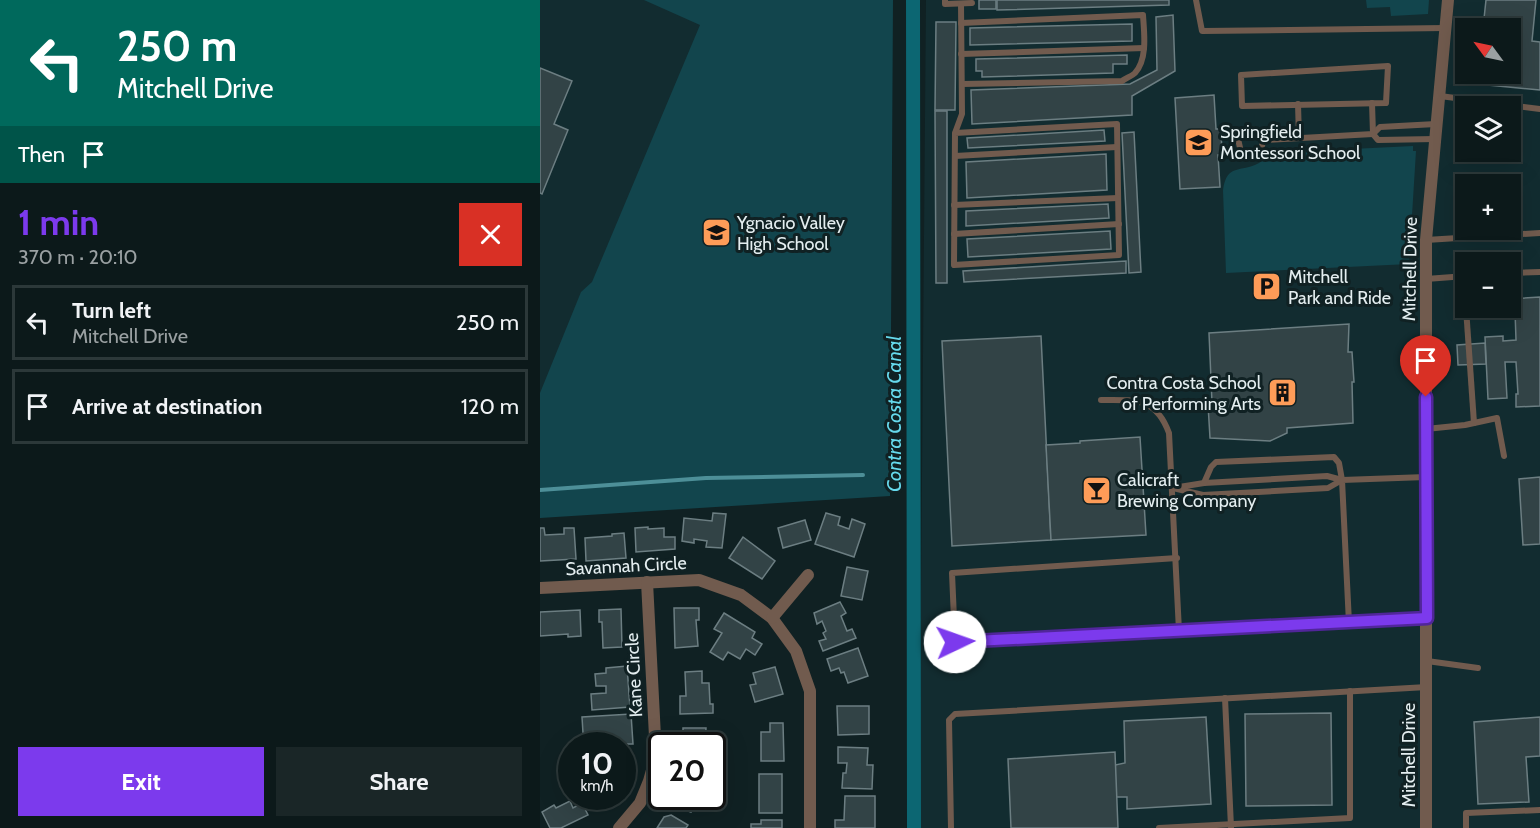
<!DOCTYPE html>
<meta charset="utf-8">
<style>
:root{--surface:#0c191a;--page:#1a2627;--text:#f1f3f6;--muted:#9aa0a2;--line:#2c3839;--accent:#7c3aed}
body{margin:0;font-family:Cabin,sans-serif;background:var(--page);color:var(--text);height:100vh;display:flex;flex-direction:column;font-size:22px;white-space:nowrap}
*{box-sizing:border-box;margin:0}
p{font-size:20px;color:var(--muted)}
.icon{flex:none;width:33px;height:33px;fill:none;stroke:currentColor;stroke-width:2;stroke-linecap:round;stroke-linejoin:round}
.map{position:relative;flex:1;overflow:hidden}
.drawer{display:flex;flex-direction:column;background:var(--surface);width:540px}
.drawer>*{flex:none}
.top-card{background:#00695c;color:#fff;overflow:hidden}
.needle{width:39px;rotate:303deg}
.fabs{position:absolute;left:915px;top:18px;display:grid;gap:12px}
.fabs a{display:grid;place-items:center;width:66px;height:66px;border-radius:0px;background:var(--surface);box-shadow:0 6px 24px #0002,0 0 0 2px var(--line);font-size:30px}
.speed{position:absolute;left:18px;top:732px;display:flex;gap:12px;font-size:30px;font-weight:700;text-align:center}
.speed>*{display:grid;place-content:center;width:78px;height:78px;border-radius:50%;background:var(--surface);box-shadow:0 6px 24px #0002,0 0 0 2px var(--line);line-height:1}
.speed small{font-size:15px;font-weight:400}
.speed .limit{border:3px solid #111;border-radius:9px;background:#fff;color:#111}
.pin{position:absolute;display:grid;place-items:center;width:51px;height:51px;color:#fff;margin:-62px -26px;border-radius:50% 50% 50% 0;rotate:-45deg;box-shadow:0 0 6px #0007}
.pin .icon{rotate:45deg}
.me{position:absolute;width:66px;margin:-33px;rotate:87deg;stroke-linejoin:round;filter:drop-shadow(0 0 4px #0008)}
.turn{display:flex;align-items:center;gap:21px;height:126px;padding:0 18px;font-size:27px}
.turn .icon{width:78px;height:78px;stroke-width:2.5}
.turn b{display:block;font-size:42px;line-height:51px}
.then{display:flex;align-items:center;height:57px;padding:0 18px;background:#0003;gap:12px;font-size:22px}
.round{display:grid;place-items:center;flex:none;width:63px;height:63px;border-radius:0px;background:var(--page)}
.head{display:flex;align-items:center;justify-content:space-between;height:102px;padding:0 18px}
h1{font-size:36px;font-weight:800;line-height:45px;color:var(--accent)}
.cta{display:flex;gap:12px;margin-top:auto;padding:12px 18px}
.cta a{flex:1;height:69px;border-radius:0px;background:var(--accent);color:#fff;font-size:24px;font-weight:800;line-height:69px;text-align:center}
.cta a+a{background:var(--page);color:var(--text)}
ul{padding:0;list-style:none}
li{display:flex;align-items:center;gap:18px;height:75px;margin:0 12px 9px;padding:0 6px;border:3px solid var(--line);border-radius:0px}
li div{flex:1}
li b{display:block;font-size:22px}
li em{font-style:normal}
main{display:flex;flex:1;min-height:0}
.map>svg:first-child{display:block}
.built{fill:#122c30;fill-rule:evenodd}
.green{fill:#12454d}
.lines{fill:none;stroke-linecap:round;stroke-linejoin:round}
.stream{stroke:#4d8f98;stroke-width:4}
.canal{stroke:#0c6672;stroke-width:14}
.building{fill:#324346;stroke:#6c7e82;stroke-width:1.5}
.lane{stroke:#715b4e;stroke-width:6}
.street{stroke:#715b4e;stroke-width:12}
.route-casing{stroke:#51269a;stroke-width:15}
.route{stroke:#7c3aed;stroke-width:10}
.labels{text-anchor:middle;stroke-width:6;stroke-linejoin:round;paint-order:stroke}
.poi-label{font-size:18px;fill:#e4eef0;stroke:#102123;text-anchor:start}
.street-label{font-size:18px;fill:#e4eef0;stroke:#102123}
.water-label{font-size:20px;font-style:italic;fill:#66daed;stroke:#102123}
</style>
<main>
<section class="drawer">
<div class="top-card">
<div class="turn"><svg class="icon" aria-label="left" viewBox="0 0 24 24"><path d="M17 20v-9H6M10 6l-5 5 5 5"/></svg><div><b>250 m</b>Mitchell Drive</div></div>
<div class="then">Then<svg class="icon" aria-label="arrive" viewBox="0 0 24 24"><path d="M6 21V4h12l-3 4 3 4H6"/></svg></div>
</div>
<div class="head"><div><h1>1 min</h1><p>370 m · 20:10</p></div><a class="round" style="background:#d93025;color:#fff"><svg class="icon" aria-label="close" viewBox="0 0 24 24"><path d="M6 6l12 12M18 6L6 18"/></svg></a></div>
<ul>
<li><svg class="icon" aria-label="left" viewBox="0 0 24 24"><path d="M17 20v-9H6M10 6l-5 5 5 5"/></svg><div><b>Turn left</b><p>Mitchell Drive</p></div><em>250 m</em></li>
<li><svg class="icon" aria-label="arrive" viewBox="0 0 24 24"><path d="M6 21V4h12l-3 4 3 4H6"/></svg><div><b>Arrive at destination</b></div><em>120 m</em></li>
</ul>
<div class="cta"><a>Exit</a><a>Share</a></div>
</section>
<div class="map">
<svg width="1000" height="828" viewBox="0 0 1000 828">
<rect width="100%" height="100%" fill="#102123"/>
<g class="built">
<path d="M0,0h353l-353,481z"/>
<path d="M386,0h614v828h-621zM926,28h44v46h-44zM926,106h44v46h-44zM926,184h44v46h-44zM926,262h44v46h-44z"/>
</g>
<g class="green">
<path d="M104,0h249l-3,496 -350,22v-125l41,-101 11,-10 108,-257z"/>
<path d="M826,0h63l-1,14 -37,2 -1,-9 -23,1z"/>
<path d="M873,146v5h3l-7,113 -183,9 -3,-83c4,-27 17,-17 36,-27 4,-2 8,-7 11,-10z"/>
</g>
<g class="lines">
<path class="stream" d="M0,490l166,-12 157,-3"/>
<path class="canal" d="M373,0l1,828"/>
</g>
<g class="building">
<rect x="439" y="0" width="17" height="9"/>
<path d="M457,0h172v5l-172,5z"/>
<path d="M946,0h50l-4,41 8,1v48l-62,-6 1,-10h31v-46h-27z"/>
<path d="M633,15l2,56 -43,25v19l-160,9 -1,-34 159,-6 27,-14 -1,-53z"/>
<path d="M396,22h20l-1,88h-20z"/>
<path d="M592,24v17l-162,4v-17z"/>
<path d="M587,55v9h-14v9l-131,4v-6h-6v-12z"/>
<path d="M0,68l32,13 -18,43 14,6 -26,64 -2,-1z"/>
<path d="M674,95l2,34h5l1,26h-4l2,32 -40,2 -5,-91z"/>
<path d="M395,111h12v172h-11z"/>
<path d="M564,130l1,11 -137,7 -1,-10z"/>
<path d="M594,132l7,140 -12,1 -7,-140z"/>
<path d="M566,154l1,36 -140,8 -1,-36z"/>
<path d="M568,204l1,14 -143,8v-15z"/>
<path d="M570,231l1,18 -143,8 -1,-18z"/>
<path d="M586,261v12l-162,9 -1,-11z"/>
<path d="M1000,297v109l-24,1v-13h2l-2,-32h-11l2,36 -19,1 -3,-62 18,-1v5l13,-1 -1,-29h-3l-1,-12z"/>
<path d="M809,324l-1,28h4l2,30h-2l1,41 -66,5v5l-17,8 -60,-3 -2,-34 4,-1 -3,-70z"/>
<path d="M501,336l10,204 -99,6 -10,-205z"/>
<path d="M945,343l1,21 -28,1 -1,-20z"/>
<path d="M600,437l6,98 -95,5 -5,-95 34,-2v-2z"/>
<path d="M1000,477v67l-17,1 -4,-66z"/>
<path d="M173,513l13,1 -4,34 -16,-1 1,-6 -13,-2v4l-12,-2 2,-23 28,3z"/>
<path d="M286,513l14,4 -2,8 11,4 3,-10 13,5 -11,33 -39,-13z"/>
<path d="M265,520l6,20 -28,8 -5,-20z"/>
<path d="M108,527v2l16,-1v9h11v12l-39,3 -1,-24z"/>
<path d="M0,528h4l1,7 19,-1v-6h10l2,31 -36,2z"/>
<path d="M84,533l2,25 -40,3 -1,-23 27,-2v-2z"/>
<path d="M203,537l32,24 -13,18 -33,-21z"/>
<path d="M307,567l21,4 -6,29 -21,-4z"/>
<path d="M300,602l6,11 -5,3 6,15 5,-2 4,9 -33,13 -4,-10 7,-2 -3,-6 3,-2 -4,-10 -5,3 -3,-11z"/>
<path d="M134,608h25v12h-3l2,26 -23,2z"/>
<path d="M81,609l1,38 -19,1 -1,-26h-3v-12z"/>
<path d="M40,610l1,26 -13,1v-3l-28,2v-24z"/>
<path d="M184,613l31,19 -3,6 10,6 -7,11 -9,-6 -6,10 -12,-7 -5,8 -13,-8 12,-19 -8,-4z"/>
<path d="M318,648l10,28 -20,7 -4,-11 -3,1 -2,-5 -8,3 -4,-12z"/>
<path d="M87,666l3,41 -38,3 -1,-16 15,-1v-7h-10l-1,-12 11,-1v-5z"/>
<path d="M235,667l8,27 -28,8 -5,-17 6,-1 -3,-11z"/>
<path d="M162,671v12h7l1,21h3v9l-33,1v-18h6l-1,-24z"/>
<path d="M297,706h32v28l-31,1z"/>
<path d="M791,713l1,92 -86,1 -1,-92z"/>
<path d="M91,714l2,30h-10l2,13h-3v-11h-32l-1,-13h-6l-1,-16z"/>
<path d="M666,717l5,87 -84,5v-12h-11l-1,-32 10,-2 -1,-42z"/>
<path d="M1000,717v39l-14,1 3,45 -51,2 -4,-82z"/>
<path d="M230,723h13l1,38h-23v-29h9z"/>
<path d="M143,728h23l-1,18h-22z"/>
<path d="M298,747l30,1 -1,17h6l-1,24 -30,-1 1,-15h3l1,-10h-9z"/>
<path d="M575,752l3,76h-107l-3,-69z"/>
<rect x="219" y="774" width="23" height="39"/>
<path d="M45,796h25l-4,9z"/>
<path d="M133,796h32l-3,10 -8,-3 -3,9 -21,-7z"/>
<path d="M305,796h30v32h-40v-8h9z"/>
<path d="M30,801l3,7 9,-5 6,12 -27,13h-11l-8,-16 12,-7 2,3z"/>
<path d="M131,815l17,10 -2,3h-29l7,-11z"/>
<path d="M221,820h21v8h-31v-4h10z"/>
</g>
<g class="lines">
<g class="lane">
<path d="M405,0v4l27,-1"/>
<path d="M656,0l6,31 243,-3"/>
<path d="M421,23l182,-8c1,17 5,44 -8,58 -3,3 -9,5 -13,8l-160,3"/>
<path d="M421,54l183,-6"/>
<path d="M848,66l-2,37 -144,3 -1,-31z"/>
<path d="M900,96l100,13"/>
<path d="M758,104l1,34"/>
<path d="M706,129l11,1 7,10 -4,11 -6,4 -13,-3 -3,-13z"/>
<path d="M415,133l162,-9 2,131 -165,10 1,-132 7,-19 -1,-110"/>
<path d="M895,139l-57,1 -5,-6 7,-7 56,-3"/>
<path d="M724,140l109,-6 -1,-31"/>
<path d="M415,156l162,-9"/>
<path d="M414,205l164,-7"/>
<path d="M414,234l165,-10"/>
<path d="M886,240l114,-7"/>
<path d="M970,273l30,-1"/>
<path d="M924,276l2,24"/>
<path d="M886,279l40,-3"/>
<path d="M926,308l8,115"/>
<path d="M561,400c34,0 55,-3 68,33l10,198"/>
<path d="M886,429l39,-4 32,-7 7,38"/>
<path d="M787,476l15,4 -14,8 -125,7 -30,-7 31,-5z"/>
<path d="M664,483l7,-16 5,-5 118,-5 5,6 3,17"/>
<path d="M637,558l-225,15 3,69 472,-24"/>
<path d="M809,623l-7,-143 84,-3"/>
<path d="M887,661l51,7"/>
<path d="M685,698l6,129"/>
<path d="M411,828l-2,-108 6,-6 472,-27"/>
<path d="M619,828l191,-10v-127"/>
<path d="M926,828v-15l74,-3"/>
</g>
<g class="street">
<path d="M0,588l159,-8 42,15 31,23 24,33 14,40v137"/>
<path d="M232,618l36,-43"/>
<path d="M79,828l21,-25 9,-22 7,-25 -9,-174"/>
<path d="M886,828v-588l22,-240"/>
</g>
</g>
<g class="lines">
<defs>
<path id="route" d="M415,642l472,-24 -1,-221"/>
</defs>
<use href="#route" class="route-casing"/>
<use href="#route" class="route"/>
</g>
<defs>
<symbol id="school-square" viewBox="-11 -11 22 22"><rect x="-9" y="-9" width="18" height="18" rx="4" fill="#fe9c58" stroke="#102123"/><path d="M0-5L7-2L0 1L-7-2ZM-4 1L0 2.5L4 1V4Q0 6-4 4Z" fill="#111"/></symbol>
<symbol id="parking-square" viewBox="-11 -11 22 22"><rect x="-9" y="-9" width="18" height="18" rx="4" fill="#fe9c58" stroke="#102123"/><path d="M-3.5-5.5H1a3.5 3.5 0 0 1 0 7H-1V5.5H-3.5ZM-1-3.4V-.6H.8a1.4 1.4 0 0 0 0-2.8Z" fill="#111"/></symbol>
<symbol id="building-square" viewBox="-11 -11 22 22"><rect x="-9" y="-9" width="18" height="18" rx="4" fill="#fe9c58" stroke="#102123"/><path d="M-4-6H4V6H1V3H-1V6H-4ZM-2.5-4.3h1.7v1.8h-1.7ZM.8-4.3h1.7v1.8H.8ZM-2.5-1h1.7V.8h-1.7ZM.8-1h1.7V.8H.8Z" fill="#111"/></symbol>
<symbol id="bar-square" viewBox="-11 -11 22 22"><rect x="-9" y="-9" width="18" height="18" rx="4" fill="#fe9c58" stroke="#102123"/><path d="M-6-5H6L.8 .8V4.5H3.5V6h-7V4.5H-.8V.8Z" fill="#111"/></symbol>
</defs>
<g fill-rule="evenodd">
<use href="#school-square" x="642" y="126" width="33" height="33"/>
<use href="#school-square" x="160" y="216" width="33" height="33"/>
<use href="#parking-square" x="710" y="270" width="33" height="33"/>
<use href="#building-square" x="726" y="376" width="33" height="33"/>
<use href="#bar-square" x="540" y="474" width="33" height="33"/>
</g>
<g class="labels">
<g class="poi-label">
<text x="680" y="138">Springfield<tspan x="680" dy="21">Montessori School</tspan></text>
<text x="197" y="229">Ygnacio Valley<tspan x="197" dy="21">High School</tspan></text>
<text x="748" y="283">Mitchell<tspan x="748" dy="21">Park and Ride</tspan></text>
<text x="721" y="389" text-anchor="end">Contra Costa School<tspan x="721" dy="21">of Performing Arts</tspan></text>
<text x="577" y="486">Calicraft<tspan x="577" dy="21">Brewing Company</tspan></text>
</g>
<g class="street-label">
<text transform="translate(870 269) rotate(-89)" y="6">Mitchell Drive</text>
<text transform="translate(86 566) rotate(-3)" y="6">Savannah Circle</text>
<text transform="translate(94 675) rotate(-93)" y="6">Kane Circle</text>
<text transform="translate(869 755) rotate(-90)" y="6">Mitchell Drive</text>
</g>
<g class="water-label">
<text transform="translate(354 414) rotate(-90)" y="7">Contra Costa Canal</text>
</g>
</g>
</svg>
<div class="fabs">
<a><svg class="needle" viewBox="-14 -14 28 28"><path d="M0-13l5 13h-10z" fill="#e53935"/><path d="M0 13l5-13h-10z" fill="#9aa0a2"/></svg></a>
<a><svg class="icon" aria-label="layers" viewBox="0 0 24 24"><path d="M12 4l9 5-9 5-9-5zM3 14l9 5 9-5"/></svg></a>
<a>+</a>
<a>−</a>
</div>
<div class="speed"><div>10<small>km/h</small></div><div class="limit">20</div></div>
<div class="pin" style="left:886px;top:397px;background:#d93025"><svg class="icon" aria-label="arrive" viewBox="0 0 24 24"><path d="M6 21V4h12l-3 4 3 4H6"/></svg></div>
<svg class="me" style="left:415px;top:642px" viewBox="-20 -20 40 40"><circle r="19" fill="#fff"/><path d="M0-13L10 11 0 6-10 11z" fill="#7c3aed"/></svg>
</div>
</main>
